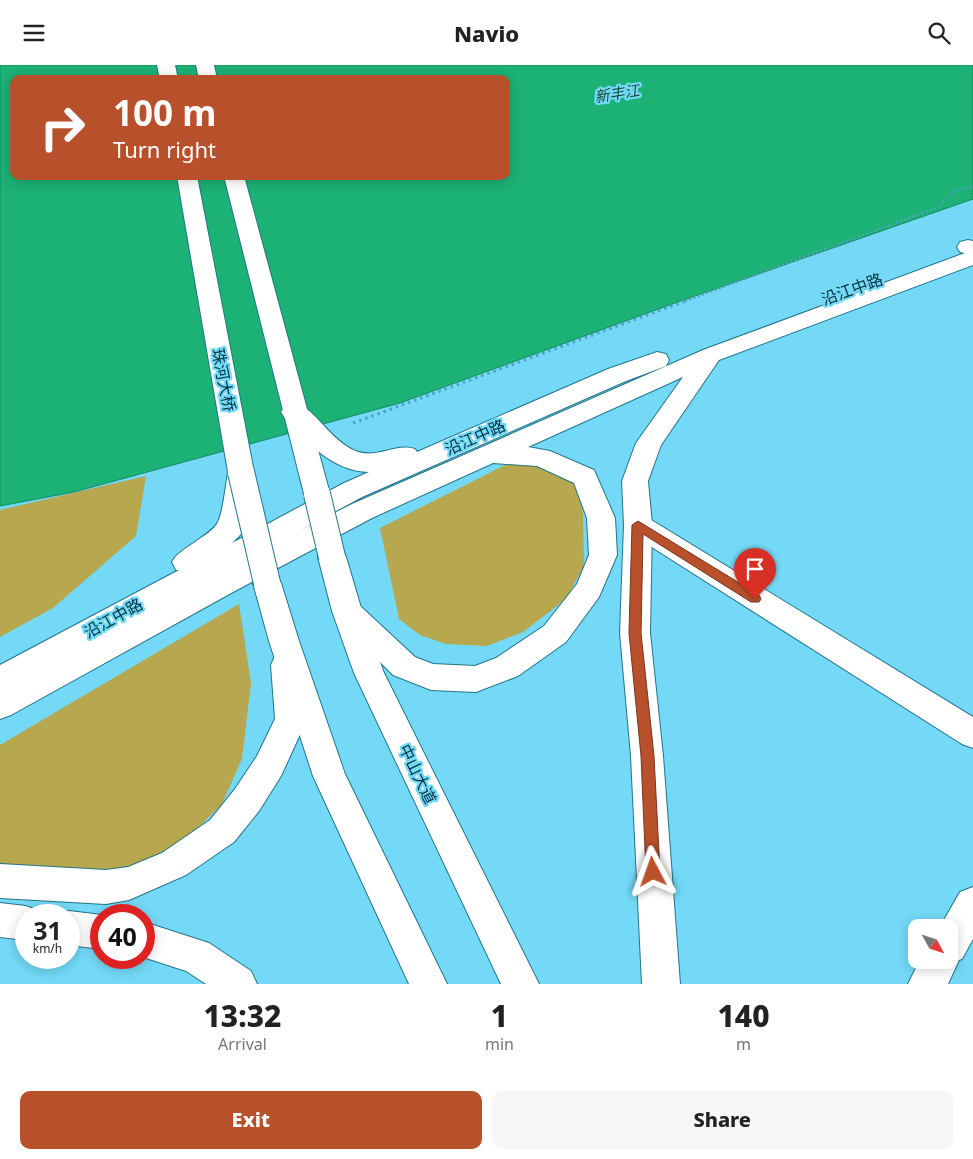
<!DOCTYPE html>
<meta charset="utf-8">
<style>
:root{--surface:#fff;--page:#f6f6f6;--text:#222;--muted:#767676;--accent:#b8502b}
body{margin:0;font-family:"Noto Sans","Noto Sans SC",sans-serif;background:var(--page);color:var(--text);height:100vh;display:flex;flex-direction:column;font-size:19px;white-space:nowrap}
*{box-sizing:border-box;margin:0}
p{font-size:16px;color:var(--muted)}
.icon{flex:none;width:28px;height:28px;fill:none;stroke:currentColor;stroke-width:2;stroke-linecap:round;stroke-linejoin:round}
.map{position:relative;height:919px;overflow:hidden}
.sheet{display:flex;flex-direction:column;background:var(--surface);flex:1}
.sheet>*{flex:none}
.top-card{position:absolute;left:10px;top:10px;width:500px;height:105px;border-radius:10px;box-shadow:0 2px 12px #0003;background:#b8502b;color:#fff;overflow:hidden}
.needle{width:32px;rotate:130deg}
.buttons{position:absolute;left:908px;top:854px;display:grid;gap:10px}
.buttons a{display:grid;place-items:center;width:50px;height:50px;border-radius:10px;background:var(--surface);box-shadow:0 2px 12px #0003;font-size:25px}
.speed{position:absolute;left:15px;top:839px;display:flex;gap:10px;font-size:25px;font-weight:700;text-align:center}
.speed>*{display:grid;place-content:center;width:65px;height:65px;border-radius:50%;background:var(--surface);box-shadow:0 2px 12px #0003;line-height:1}
.speed small{font-size:12px;font-weight:400}
.speed .limit{border:8px solid #d22;background:#fff;color:#111}
.pin{position:absolute;display:grid;place-items:center;width:42px;height:42px;color:#fff;margin:-51px -21px;border-radius:50% 50% 50% 0;rotate:-45deg;box-shadow:0 0 5px #0007}
.pin .icon{rotate:45deg}
.me{position:absolute;width:55px;margin:-28px;rotate:356deg;stroke-linejoin:round;filter:drop-shadow(0 0 4px #0008)}
.turn{display:flex;align-items:center;gap:18px;height:105px;padding:0 20px;font-size:22px}
.turn .icon{width:65px;height:65px;stroke-width:2.5}
.turn b{display:block;font-size:35px;line-height:42px}
.eta{display:flex;justify-content:space-evenly;align-items:center;height:85px;text-align:center}
.eta b{font-size:30px;font-weight:800;line-height:35px}
.cta{display:flex;gap:10px;margin-top:auto;padding:10px 20px}
.cta a{flex:1;height:58px;border-radius:10px;background:var(--accent);color:#fff;font-size:20px;font-weight:800;line-height:58px;text-align:center}
.cta a+a{background:var(--page);color:var(--text)}
header{display:flex;justify-content:space-between;align-items:center;height:65px;padding:0 20px;background:var(--surface);font-size:22px;font-weight:800}
.map>svg:first-child{display:block}
.green{fill:#b7a74e}
.water{fill:#1cb175;stroke:#148b64;fill-rule:evenodd}
.lines{fill:none;stroke-linecap:round;stroke-linejoin:round}
.minor-casing{stroke:#22748a;stroke-width:2}
.tertiary-casing{stroke:#22748a;stroke-width:2}
.secondary-casing{stroke:#22748a;stroke-width:2}
.path-far1{stroke:#4ea3bb;stroke-width:2.5;stroke-dasharray:2 2.5;stroke-linecap:butt}
.path{stroke:#4ea3bb;stroke-width:3;stroke-dasharray:2.5 4;stroke-linecap:butt}
.minor{fill:#fff;fill-rule:evenodd}
.tertiary{fill:#fff;fill-rule:evenodd}
.secondary{fill:#fff;fill-rule:evenodd}
.secondary-bridge-casing{stroke:#22748a;stroke-width:28;stroke-linecap:butt}
.secondary-bridge{stroke:#fff;stroke-width:26}
.route{fill:#b8502b;stroke:#78341c}
.labels{text-anchor:middle;stroke-width:4.5;stroke-linejoin:round;paint-order:stroke}
.far-water-label{font-size:15px;font-style:italic;fill:#144a31;stroke:#73d9f7}
.street-label{font-size:16px;fill:#01313d;stroke:#73d9f7}
</style>
<header><svg class="icon" aria-label="menu" viewBox="0 0 24 24"><path d="M4 6h16M4 12h16M4 18h16"/></svg>Navio<svg class="icon" aria-label="search" viewBox="0 0 24 24"><circle cx="10" cy="10" r="6"/><path d="M15 15l6 6"/></svg></header>
<div class="map">
<svg width="973" height="919" viewBox="0 0 973 919">
<rect width="100%" height="100%" fill="#73d9f7"/>
<g class="green">
<path d="M515,395l34,5 26,19 8,28 1,54 -18,33 -43,33 -36,14 -41,-2 -26,-9 -21,-16 -19,-91z"/>
<path d="M146,411l-10,60 -83,72 -53,29v-127z"/>
<path d="M239,539l12,79 -9,76 -20,45 -49,49 -51,21 -122,-6v-123z"/>
</g>
<path class="water" d="M0,0h973v134l-298,104 -275,100 -326,89 -74,14zM14,14h492v97h-492z"/>
<g class="lines">
<defs>
<g id="minor">
<path d="M968,175l5,1v14l-13,-3 -3,-5 3,-5z"/>
<path d="M638,450l10,3 325,199v31l-11,-4 -334,-212 -4,-7 4,-7z"/>
<path d="M973,822v52l-11,20 -3,1 -11,24h-40l12,-24h29v-33h-9l20,-35z"/>
</g>
<g id="tertiary">
<path d="M973,185v15l-254,95 -58,85 -13,36 4,44 -2,108 13,123 17,228h-38l-11,-228 -11,-123 4,-108 -2,-44 14,-38 47,-66 -155,70 22,4 44,19 21,48 2,37 -18,42 -33,45 -48,34 -42,16 -45,-2 -38,-15 -56,-56 -5,-8 5,-8 10,-4 10,4 58,54 18,7 42,2 21,-8 48,-32 33,-42 12,-29 -2,-37 -13,-35 -37,-17 -44,-3 -121,55 -139,74 -222,123 -11,4v-54l179,-95h-3l-4,-8c7,-14 39,-26 46,-40 5,-10 8,-38 10,-50l4,-7 9,-2 9,2 4,7 -9,55 -4,7 -9,9 112,-60 25,-11c-37,-1 -61,-29 -84,-54l-4,-6 4,-6c7,-2 13,-3 19,1 17,12 27,31 47,42 24,13 42,-7 64,0l2,3 191,-83 49,-17 9,2 3,6 -3,6 -40,15 -264,116 -63,34 53,-27 351,-154z"/>
<path d="M286,587l11,4 4,9 6,54 -26,57 -22,35 -25,31 -48,33 -57,25 -23,4 -106,-6v-34l106,6 22,-3 34,-14 48,-33 25,-31 22,-33 18,-37 -4,-54 4,-9z"/>
<path d="M0,838l26,3 13,5 2,4h-15v25l-26,-3z"/>
<path d="M69,846l33,4 -1,34 -32,-4v-30h-11z"/>
<path d="M144,857l65,21 42,28 6,13h-51l-20,-13 -43,-14z"/>
</g>
<g id="secondary">
<path d="M157,0h18l3,14h-18z"/>
<path d="M196,0h18l3,14h-18z"/>
<path d="M177,111h20l57,296 -4,7 -9,2 -9,-2 -4,-7z"/>
<path d="M224,111h20l86,318 -4,7 -9,3 -9,-3 -4,-7z"/>
<path d="M332,481l10,3 4,8 16,54 22,62 155,311h-38l-147,-311 -22,-62 -14,-54 4,-8z"/>
<path d="M267,507l10,3 4,8 18,58 46,133 102,210h-38l-96,-208 -44,-135 -16,-58 4,-8z"/>
</g>
</defs>
<use href="#minor" class="minor-casing"/>
<use href="#tertiary" class="tertiary-casing"/>
<use href="#secondary" class="secondary-casing"/>
<path class="path-far1" d="M685,236l254,-94 3,-2 -1,-3 15,-11 17,-5"/>
<path class="path" d="M353,358l335,-123"/>
<use href="#minor" class="minor"/>
<use href="#tertiary" class="tertiary"/>
<use href="#secondary" class="secondary"/>
<defs>
<g id="secondary-bridge">
<path d="M241,407l26,111"/>
<path d="M317,429l15,63"/>
</g>
</defs>
<use href="#secondary-bridge" class="secondary-bridge-casing"/>
<use href="#secondary-bridge" class="secondary-bridge"/>
</g>
<path class="route" d="M638,456l121,74 2,4 -2,3h-8l-108,-68 -2,99 13,123 6,116 -2,4 -5,2 -5,-2 -2,-4 -5,-116 -12,-123 3,-108z"/>
<g class="labels">
<g class="far-water-label">
<text transform="translate(617 29) rotate(-9)" y="5">新丰江</text>
</g>
<g class="street-label">
<text transform="translate(852 224) rotate(-20)" y="6">沿江中路</text>
<text transform="translate(224 315) rotate(79)" y="6">珠河大桥</text>
<text transform="translate(475 372) rotate(-24)" y="6">沿江中路</text>
<text transform="translate(113 553) rotate(-29)" y="6">沿江中路</text>
<text transform="translate(418 709) rotate(64)" y="6">中山大道</text>
</g>
</g>
</svg>
<div class="buttons">
<a><svg class="needle" viewBox="-14 -14 28 28"><path d="M0-13l5 13h-10z" fill="#e53935"/><path d="M0 13l5-13h-10z" fill="#767676"/></svg></a>
</div>
<div class="speed"><div>31<small>km/h</small></div><div class="limit">40</div></div>
<div class="pin" style="left:755px;top:534px;background:#d93025"><svg class="icon" aria-label="arrive" viewBox="0 0 24 24"><path d="M6 21V4h12l-3 4 3 4H6"/></svg></div>
<svg class="me" style="left:653px;top:807px" viewBox="-20 -20 40 40"><path d="M0-17L14 15 0 8-14 15z" fill="#b8502b" stroke="#fff" stroke-width="4"/></svg>
<div class="top-card">
<div class="turn"><svg class="icon" aria-label="right" viewBox="0 0 24 24"><path d="M7 20v-9h11M14 6l5 5-5 5"/></svg><div><b>100 m</b>Turn right</div></div>
</div>
</div>
<section class="sheet">
<div class="eta">
<div><b>13:32</b><p>Arrival</p></div>
<div><b>1</b><p>min</p></div>
<div><b>140</b><p>m</p></div>
</div>
<div class="cta"><a>Exit</a><a>Share</a></div>
</section>
